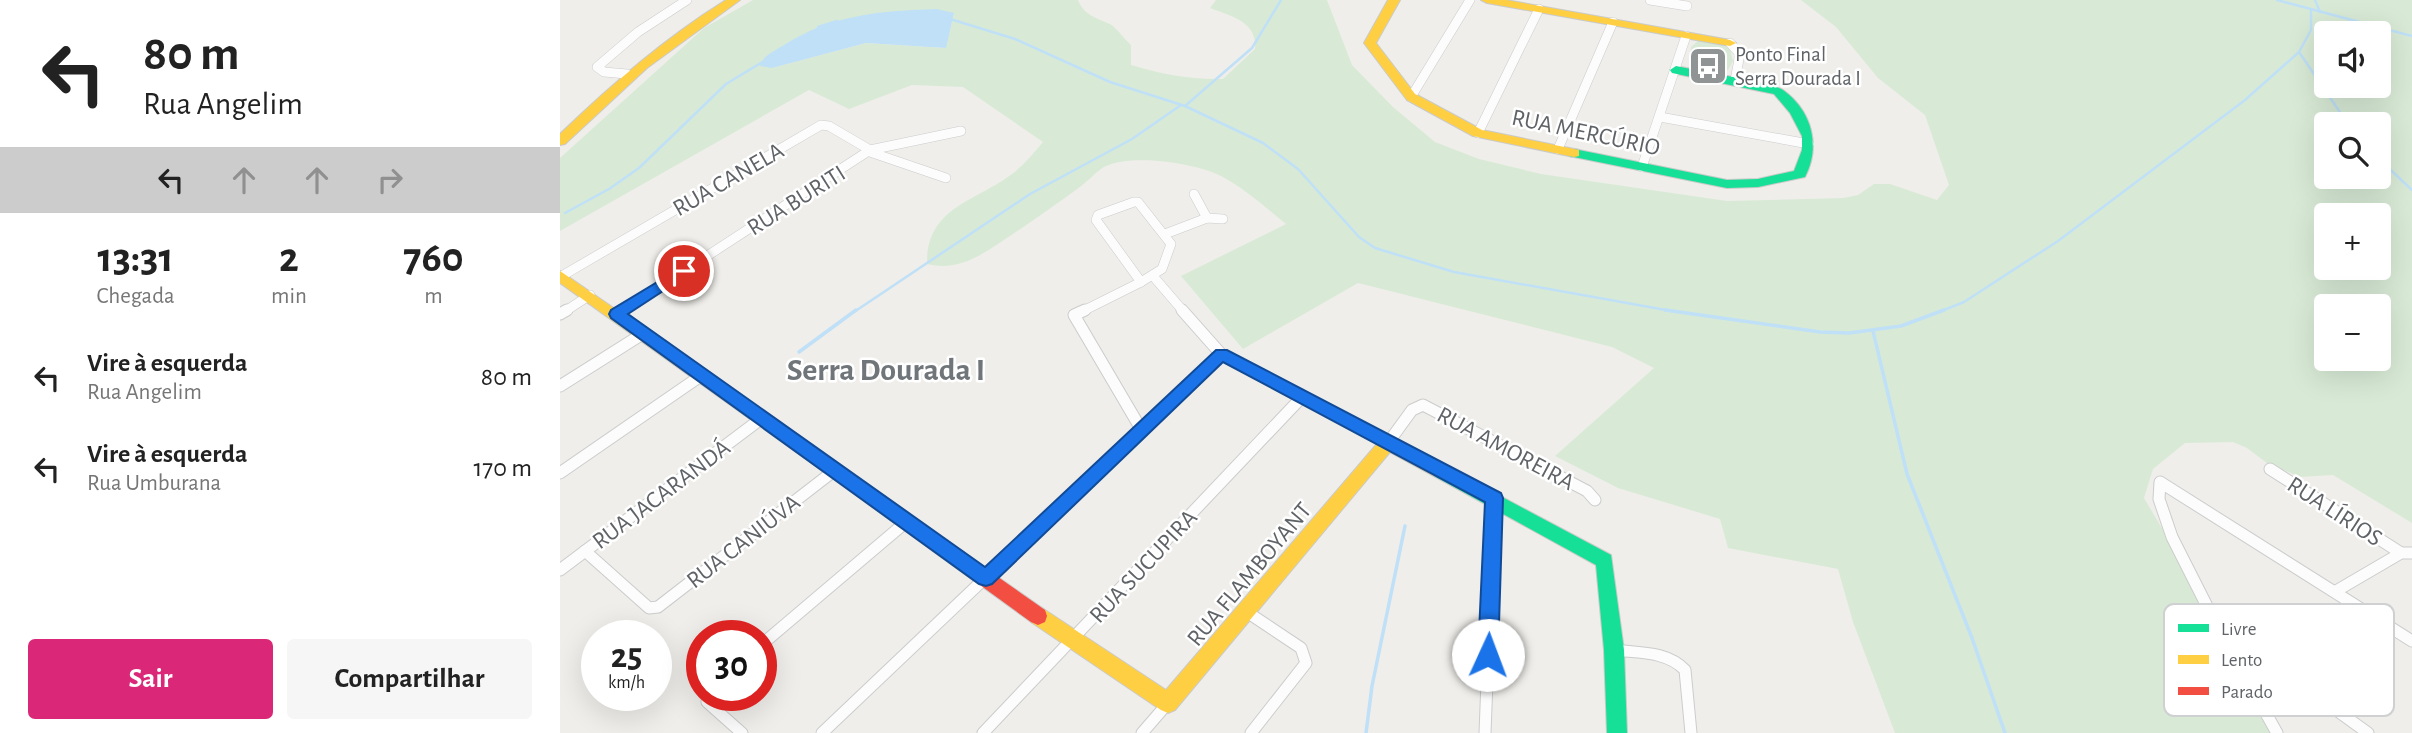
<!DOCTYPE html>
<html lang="pt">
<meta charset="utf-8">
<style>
:root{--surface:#fff;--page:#f6f6f6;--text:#222;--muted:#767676;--accent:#db2777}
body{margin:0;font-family:"Alegreya Sans",sans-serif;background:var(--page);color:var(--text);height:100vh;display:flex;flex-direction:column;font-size:26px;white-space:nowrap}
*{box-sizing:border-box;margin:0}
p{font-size:23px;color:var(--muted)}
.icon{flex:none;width:38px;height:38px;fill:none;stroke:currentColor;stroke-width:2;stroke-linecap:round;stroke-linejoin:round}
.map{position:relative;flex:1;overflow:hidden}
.details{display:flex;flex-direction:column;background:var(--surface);width:560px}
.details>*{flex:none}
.guide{background:#fff;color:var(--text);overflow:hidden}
.buttons{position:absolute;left:1754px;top:21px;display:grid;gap:14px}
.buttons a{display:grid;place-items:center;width:77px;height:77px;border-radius:7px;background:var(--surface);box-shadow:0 7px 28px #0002;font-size:35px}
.speed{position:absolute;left:21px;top:620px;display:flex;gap:14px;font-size:35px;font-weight:700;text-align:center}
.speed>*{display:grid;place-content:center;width:91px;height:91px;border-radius:50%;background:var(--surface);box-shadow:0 7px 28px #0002;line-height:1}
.speed small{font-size:18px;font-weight:400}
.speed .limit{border:10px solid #d22;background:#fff;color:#111}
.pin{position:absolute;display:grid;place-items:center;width:60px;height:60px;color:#fff;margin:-30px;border:4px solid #fff;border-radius:50%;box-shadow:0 2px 7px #0007}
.me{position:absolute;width:77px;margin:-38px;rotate:2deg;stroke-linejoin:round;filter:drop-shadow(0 0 5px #0008)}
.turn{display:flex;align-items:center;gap:24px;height:147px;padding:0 28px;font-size:32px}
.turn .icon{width:91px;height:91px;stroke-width:2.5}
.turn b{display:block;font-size:49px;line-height:60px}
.lanes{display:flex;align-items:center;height:66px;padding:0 28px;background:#0003;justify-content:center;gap:35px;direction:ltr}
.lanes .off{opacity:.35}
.eta{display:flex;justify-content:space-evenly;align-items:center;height:119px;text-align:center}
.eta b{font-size:42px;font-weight:700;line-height:49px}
.button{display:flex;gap:14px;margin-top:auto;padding:14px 28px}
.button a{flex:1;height:80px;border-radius:7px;background:var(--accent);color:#fff;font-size:28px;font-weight:700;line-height:80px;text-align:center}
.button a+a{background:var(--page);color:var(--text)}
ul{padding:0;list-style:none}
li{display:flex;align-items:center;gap:21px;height:91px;padding:0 28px}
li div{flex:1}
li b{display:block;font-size:26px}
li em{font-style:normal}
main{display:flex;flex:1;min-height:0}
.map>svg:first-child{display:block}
.green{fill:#d8ead6;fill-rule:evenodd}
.water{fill:#bfe0f7}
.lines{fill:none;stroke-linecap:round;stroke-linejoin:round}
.stream-far1{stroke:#bfe0f7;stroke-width:2.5}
.stream{stroke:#bfe0f7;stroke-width:3.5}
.street-far1-casing{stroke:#cbcccc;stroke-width:10}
.street-casing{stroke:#cbcccc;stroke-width:13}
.fast-casing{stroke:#cacaca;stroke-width:2}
.slow-casing{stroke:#cacaca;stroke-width:2}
.jam-casing{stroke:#cacaca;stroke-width:2}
.street-far1{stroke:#fdfcfc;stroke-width:9}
.street{stroke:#fdfcfc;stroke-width:11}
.fast{fill:#16e098;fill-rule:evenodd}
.slow{fill:#ffcf43;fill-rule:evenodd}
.jam{fill:#f24e42;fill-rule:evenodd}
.route{fill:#1a73e8;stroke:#114b97;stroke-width:2}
.labels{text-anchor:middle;stroke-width:5;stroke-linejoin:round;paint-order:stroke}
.far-poi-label{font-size:21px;fill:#5f6367;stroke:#fff;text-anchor:start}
.street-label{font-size:24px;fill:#5f6367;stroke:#fff}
.district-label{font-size:32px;font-weight:bold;fill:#707579;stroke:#fff}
.key{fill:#fff;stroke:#cfd0d1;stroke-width:2}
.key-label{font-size:19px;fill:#5f6367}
</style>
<main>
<section class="details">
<div class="guide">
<div class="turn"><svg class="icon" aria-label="left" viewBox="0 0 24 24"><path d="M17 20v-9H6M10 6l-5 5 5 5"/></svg><div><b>80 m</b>Rua Angelim</div></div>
<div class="lanes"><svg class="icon" aria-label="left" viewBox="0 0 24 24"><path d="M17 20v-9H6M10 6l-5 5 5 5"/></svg><svg class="icon off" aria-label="ahead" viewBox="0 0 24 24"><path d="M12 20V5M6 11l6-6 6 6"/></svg><svg class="icon off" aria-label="ahead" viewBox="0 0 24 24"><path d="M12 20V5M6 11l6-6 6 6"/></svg><svg class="icon off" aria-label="right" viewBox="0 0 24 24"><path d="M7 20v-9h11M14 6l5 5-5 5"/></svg></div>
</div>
<div class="eta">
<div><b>13:31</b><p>Chegada</p></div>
<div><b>2</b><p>min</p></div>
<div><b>760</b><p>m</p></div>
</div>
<ul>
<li><svg class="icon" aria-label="left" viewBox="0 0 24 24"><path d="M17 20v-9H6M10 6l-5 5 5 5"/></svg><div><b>Vire à esquerda</b><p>Rua Angelim</p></div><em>80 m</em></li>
<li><svg class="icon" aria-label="left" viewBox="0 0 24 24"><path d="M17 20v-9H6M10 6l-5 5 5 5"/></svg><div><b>Vire à esquerda</b><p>Rua Umburana</p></div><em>170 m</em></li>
</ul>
<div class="button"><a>Sair</a><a>Compartilhar</a></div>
</section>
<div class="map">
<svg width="1852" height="733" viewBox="0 0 1852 733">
<rect width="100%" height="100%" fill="#efeeea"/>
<g class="green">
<path d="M193,0h325c6,15 18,18 32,24 7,4 14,15 21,21v20c31,9 60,15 92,14l32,-30c3,-27 -24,-33 -45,-41l6,-8h111l25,65 41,42 42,35 44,17 62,15 186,27 116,-3 15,-3 16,-11h16l47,16 12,-15 -24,-70 -47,-37 -42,-51 -35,-27h611v523l-79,-48 -33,2 -33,-14 -20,-15 -14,-6 -48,1 -32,26 -9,29 61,103 65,132h-375l-42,-111 -15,-53 -110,-21 -8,-29 -102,-31 -63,-32 99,-88 -42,-21 -254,-64 -115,66 -62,-73 105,-52c-21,-17 -42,-36 -65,-48 -25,-13 -96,-24 -120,-7 -7,5 -13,12 -21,18 -26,19 -52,37 -79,55 -24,16 -45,29 -74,22 -1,-57 50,-63 85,-90 12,-9 21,-20 31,-32l-80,-55 -51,-2 -63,24 -40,-19 -249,141v-73l144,-130zM394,14l-9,34 -79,-5 -94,25 -11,-6zM1766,33h52v53h-52zM1766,124h52v53h-52zM1766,215h52v53h-52zM1766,306h52v53h-52z"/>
<path d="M1139,40h15l16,9 3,12 -5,9 -35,-6 -3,-4 1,-13z"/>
</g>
<path class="water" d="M377,9l17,4 -8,35 -80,-5 -94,25 -12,-2c3,-11 15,-15 24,-21 49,-31 97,-34 153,-36z"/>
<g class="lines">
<g class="stream-far1">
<path d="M1717,0l135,36"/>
<path d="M1755,0l5,12"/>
<path d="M390,19l65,20 95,43 75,24 78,37 35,26 61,68 16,11 79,24 223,40"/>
<path d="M258,27l19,-6"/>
<path d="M1739,52l49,72"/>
<path d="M625,106l67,-58 29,-48"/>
<path d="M1818,158l34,32"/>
<path d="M5,213l44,-24 30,-21 87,-84 38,-23"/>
<path d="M294,312l176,-118 102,-55 49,-34"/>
<path d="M1379,312l25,-10 94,-61 187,-141 54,-48 12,-22v-20"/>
</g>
<g class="stream">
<path d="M1105,310l155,22 29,1 52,-7 43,-16"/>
<path d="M1313,331l34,143 65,164 33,95"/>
<path d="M239,352l57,-42"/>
<path d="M806,733l6,-47 33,-160"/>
</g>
<defs>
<g id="street-far1">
<path d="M1090,0l37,6"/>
<path d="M1170,43l10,11 -5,26"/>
<path d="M67,74l-23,-2 -7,-5 41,-35 49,-32"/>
<path d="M851,97l59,-97"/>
<path d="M1100,117l149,27"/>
<path d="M918,133l61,-124"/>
<path d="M998,149l55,-127"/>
<path d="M310,150l91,-19"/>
<path d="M310,152l76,26"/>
<path d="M1082,167l44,-131"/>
<path d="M634,194l13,24"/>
<path d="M574,202h4l33,42 -9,25 -21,13 -45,-62 2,-5z"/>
<path d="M605,234l42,-16 16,1"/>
<path d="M593,276l31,36"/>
<path d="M0,277l261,-152 8,1 41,24 -249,162"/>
<path d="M4,312l26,-17"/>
<path d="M521,312l60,-30"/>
</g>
<g id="street">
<path d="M525,310l-11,5 67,114"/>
<path d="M622,310l39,44 167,89 24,-33 11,-5 164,86 8,9"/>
<path d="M0,314l7,-4"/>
<path d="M57,314l7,-4"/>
<path d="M0,386l84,-53"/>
<path d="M1710,469l131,84"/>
<path d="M0,473l142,-98"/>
<path d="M25,551l64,57 9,-1 177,-137"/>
<path d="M0,570l202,-152"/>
<path d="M1776,591l65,-38h11"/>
<path d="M687,612l54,36 5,15 -55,70"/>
<path d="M1660,626l148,107"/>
<path d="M201,645l145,-123"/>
<path d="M1054,650c25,3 53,1 71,20l6,63"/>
<path d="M148,695l-1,7 35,31"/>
<path d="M262,733l399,-379"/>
<path d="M423,733l319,-336"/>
<path d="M582,733l26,-30"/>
<path d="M925,733l9,-235"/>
<path d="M1717,733l-62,-111 -43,-85 -13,-38 1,-17 252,159"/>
</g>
<g id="fast">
<path d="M1116,66c17,4 98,17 107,24 29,21 38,56 22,87l-47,10 -31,1 -158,-32 -2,-3 7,-4 153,31 31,-1 36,-8 8,-21v-14l-12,-23 -16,-19 -102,-21 -2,-3z"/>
<path d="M880,464l171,91 13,95 3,83h-20l-3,-83 -8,-85 -162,-89 -3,-5 3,-5z"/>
</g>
<g id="slow">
<path d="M166,0h14l-93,68 -82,76 -5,1v-11c52,-50 105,-96 166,-134z"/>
<path d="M828,0h12l-24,43 39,51 67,36 97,20v6l-5,1 -101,-21 -66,-36 -43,-57z"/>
<path d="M921,0h25l224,40 6,3 -6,3 -243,-43z"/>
<path d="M0,271l265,183 2,5 -2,5 -6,2 -6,-2 -253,-181z"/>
<path d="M828,436l58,30 3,5 -3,5 -6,2 -6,-2 -44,-24 -215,258 -7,3 -7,-3 -130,-88 -2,-6 2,-6 7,-3 7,3 121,80 216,-252z"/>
</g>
<path id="jam" d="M259,452l226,158 2,6 -2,6 -7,3 -7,-3 -218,-158 -2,-5 2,-5z"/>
</defs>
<use href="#street-far1" class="street-far1-casing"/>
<use href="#street" class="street-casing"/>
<use href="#fast" class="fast-casing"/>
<use href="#slow" class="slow-casing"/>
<use href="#jam" class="jam-casing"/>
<use href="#street-far1" class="street-far1"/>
<use href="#street" class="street"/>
<use href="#fast" class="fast"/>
<use href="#slow" class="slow"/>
<use href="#jam" class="jam"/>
</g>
<path class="route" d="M124,266l8,5 -3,3 -61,40 357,253 231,-217h11l274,143 2,5 -5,157 -3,6 -7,3 -7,-3 -3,-6 7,-153 -262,-140 -231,222 -6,2 -7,-2 -368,-266 -2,-4 2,-4z"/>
<defs>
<symbol id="bus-square" viewBox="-11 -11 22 22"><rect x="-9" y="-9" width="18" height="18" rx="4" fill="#919495" stroke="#fff"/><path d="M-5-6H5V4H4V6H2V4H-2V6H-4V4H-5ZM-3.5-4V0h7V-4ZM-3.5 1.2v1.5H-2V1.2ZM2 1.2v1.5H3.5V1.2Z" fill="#fff"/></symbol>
</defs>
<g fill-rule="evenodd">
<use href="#bus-square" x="1126" y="44" width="44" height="44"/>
</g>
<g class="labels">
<g class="far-poi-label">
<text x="1175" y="61">Ponto Final<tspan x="1175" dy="24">Serra Dourada I</tspan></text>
</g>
<g class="street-label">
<text transform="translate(1026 132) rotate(12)" y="8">RUA MERCÚRIO</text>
<text transform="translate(168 179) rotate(-30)" y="8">RUA CANELA</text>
<text transform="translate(236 200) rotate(-32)" y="8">RUA BURITI</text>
<text transform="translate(946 448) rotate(28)" y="8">RUA AMOREIRA</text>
<text transform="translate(101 494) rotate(-37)" y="8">RUA JACARANDÁ</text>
<text transform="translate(1775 511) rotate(33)" y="8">RUA LÍRIOS</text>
<text transform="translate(183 541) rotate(-38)" y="8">RUA CANIÚVA</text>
<text transform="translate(583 566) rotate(-47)" y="8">RUA SUCUPIRA</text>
<text transform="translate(689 574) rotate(-50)" y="8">RUA FLAMBOYANT</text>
</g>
<g class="district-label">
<text x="326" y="380">Serra Dourada I</text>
</g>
</g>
<rect x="1604" y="604" width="230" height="112" rx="10" class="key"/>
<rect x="1618" y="624" width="31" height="8" fill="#16e098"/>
<rect x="1618" y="655" width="31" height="9" fill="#ffcf43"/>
<rect x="1618" y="687" width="31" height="8" fill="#f24e42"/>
<g class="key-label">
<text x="1661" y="635">Livre</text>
<text x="1661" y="666">Lento</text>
<text x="1661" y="698">Parado</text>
</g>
</svg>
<div class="buttons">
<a><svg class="icon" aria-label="sound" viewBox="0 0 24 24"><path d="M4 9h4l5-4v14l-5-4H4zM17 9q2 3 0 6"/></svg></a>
<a><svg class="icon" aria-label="search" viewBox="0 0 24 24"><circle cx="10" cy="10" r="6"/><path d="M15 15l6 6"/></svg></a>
<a>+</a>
<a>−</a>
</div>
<div class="speed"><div>25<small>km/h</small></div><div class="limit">30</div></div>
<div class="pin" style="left:124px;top:271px;background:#d93025"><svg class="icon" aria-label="arrive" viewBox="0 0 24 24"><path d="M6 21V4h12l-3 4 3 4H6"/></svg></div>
<svg class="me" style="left:928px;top:655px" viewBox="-20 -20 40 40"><circle r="19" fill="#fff"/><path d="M0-13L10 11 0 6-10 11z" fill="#1a73e8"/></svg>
</div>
</main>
